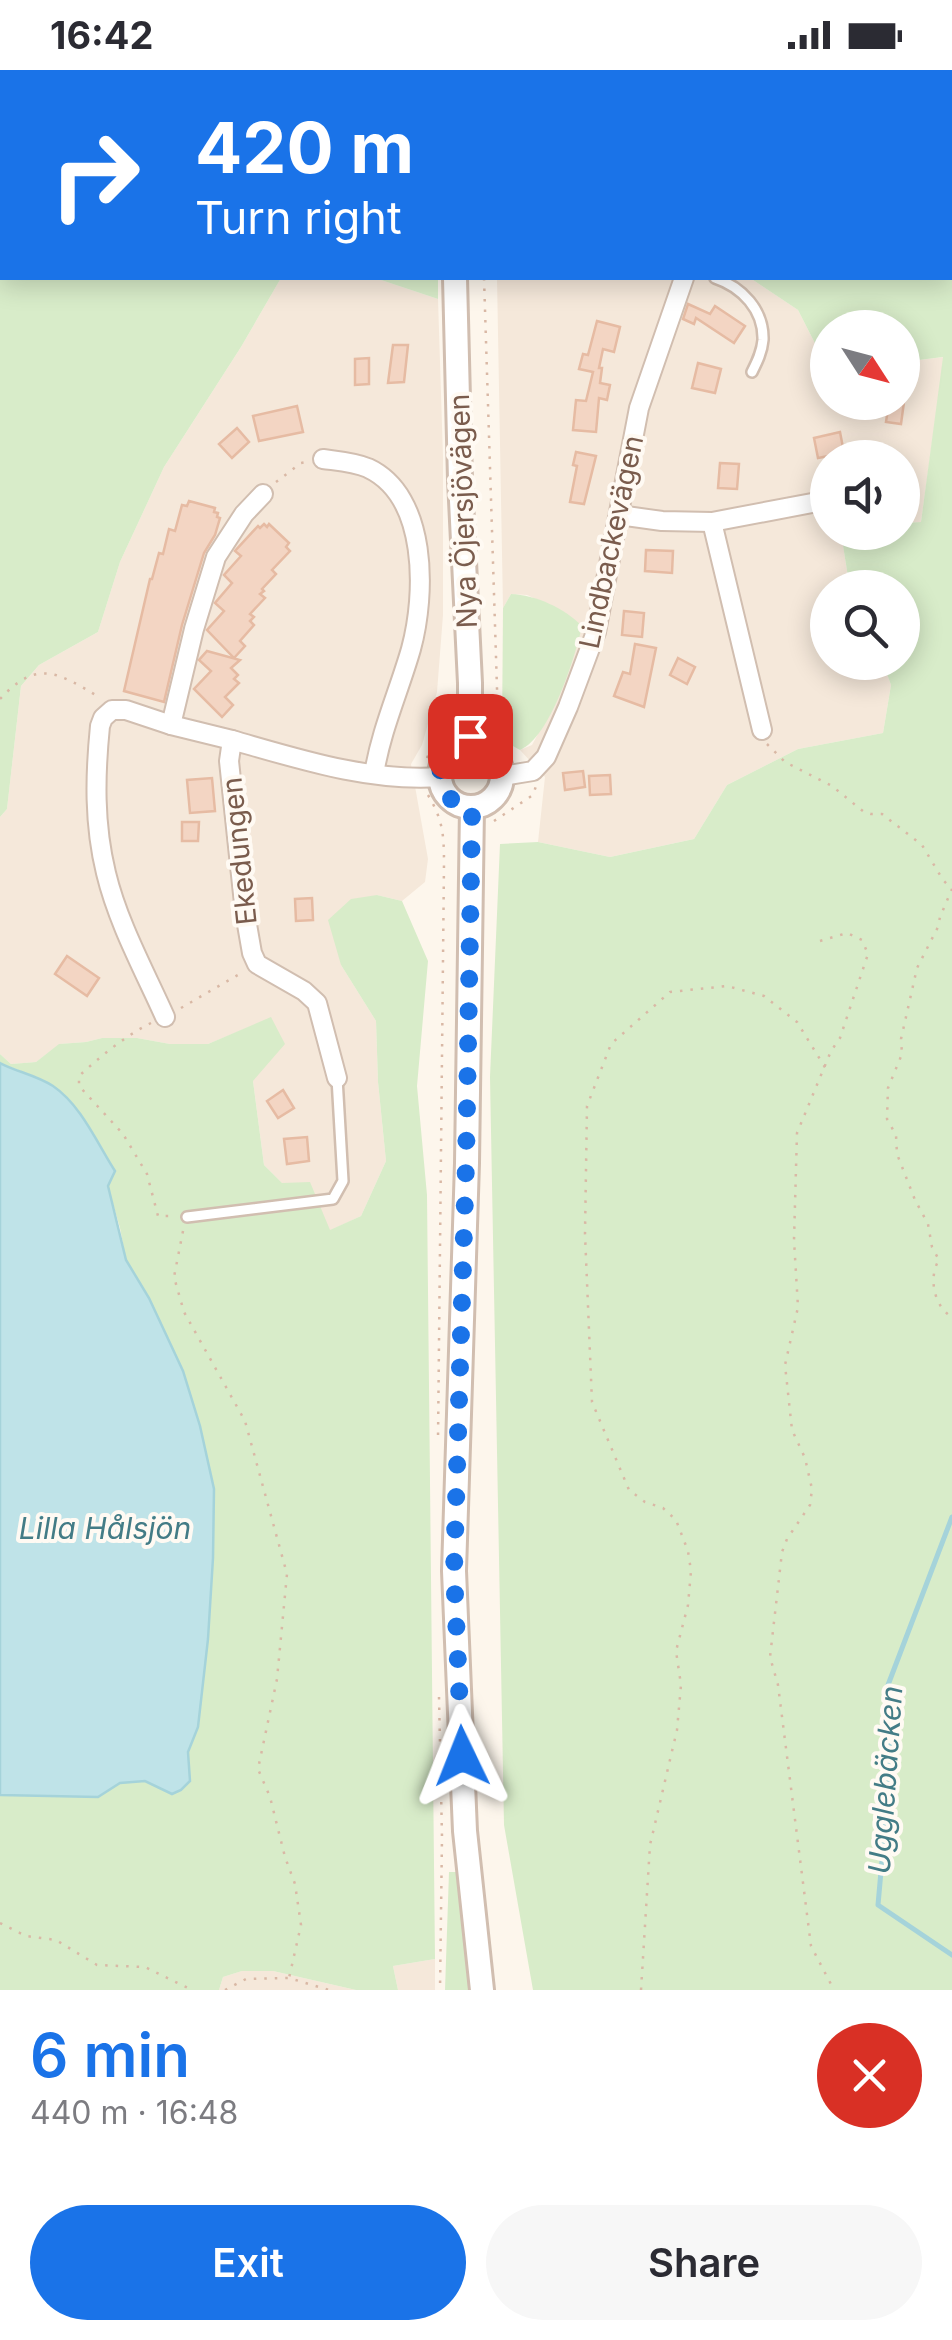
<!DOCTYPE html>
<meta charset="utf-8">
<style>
:root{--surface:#fff;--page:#f7f7f7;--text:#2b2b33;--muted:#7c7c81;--accent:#1a73e8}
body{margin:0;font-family:Inter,sans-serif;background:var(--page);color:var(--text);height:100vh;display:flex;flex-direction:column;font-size:38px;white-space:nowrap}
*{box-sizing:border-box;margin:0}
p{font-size:32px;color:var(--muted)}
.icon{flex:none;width:55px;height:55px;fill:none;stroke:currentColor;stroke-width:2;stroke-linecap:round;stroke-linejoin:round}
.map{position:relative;height:1920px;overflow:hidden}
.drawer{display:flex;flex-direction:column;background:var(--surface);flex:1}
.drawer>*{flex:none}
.top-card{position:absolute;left:0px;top:0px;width:952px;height:210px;box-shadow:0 5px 25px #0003;background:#1a73e8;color:#fff;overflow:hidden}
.needle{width:65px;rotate:126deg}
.tools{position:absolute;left:810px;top:240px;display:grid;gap:20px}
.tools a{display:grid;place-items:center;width:110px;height:110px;border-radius:50%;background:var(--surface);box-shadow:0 5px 25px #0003;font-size:50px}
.pin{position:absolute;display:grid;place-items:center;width:85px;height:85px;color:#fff;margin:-42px;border-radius:20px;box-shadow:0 5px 15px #0006}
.me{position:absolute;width:110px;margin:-55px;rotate:358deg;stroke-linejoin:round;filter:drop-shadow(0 0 8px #0008)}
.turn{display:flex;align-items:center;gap:35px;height:210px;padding:0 30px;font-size:45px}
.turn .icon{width:130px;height:130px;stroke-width:2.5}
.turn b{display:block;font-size:70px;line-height:85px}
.round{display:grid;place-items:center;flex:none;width:105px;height:105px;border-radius:52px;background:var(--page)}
.head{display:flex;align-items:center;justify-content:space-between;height:170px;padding:0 30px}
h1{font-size:60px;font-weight:600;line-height:75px;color:var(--accent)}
.action{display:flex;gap:20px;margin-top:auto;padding:20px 30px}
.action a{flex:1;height:115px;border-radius:60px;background:var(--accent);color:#fff;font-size:40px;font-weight:600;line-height:115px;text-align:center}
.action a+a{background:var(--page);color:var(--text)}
.status{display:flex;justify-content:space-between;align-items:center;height:70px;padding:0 50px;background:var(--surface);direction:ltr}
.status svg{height:28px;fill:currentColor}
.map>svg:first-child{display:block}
.residential{fill:#f5e8da}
.green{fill:#d8ecc9}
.water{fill:#bfe3e8;stroke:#a5d3da;stroke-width:2.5}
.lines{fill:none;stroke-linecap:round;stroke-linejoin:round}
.stream{stroke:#a5d3da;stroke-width:5}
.building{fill:#f3d5c3;stroke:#e6bba3;stroke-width:2.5}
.service-casing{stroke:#d1beb0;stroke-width:14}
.minor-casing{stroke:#d1beb0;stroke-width:22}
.tertiary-casing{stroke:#d1beb0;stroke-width:28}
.path{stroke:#d9b8a5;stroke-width:2.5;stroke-dasharray:2.5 8;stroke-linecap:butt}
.service{stroke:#fff;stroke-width:9}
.minor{stroke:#fff;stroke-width:18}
.tertiary{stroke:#fff;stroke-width:22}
.route{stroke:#1a73e8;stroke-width:18;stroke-dasharray:0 32.4}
.labels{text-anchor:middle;stroke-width:8;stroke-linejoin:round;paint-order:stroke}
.street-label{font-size:28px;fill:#7a5c4d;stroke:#fffaf3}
.water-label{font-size:30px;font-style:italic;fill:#437c86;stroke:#fffaf3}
</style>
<div class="status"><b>16:42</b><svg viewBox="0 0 49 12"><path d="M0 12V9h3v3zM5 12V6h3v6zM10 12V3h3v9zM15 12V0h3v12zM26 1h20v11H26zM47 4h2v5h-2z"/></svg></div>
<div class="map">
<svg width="952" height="1920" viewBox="0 0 952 1920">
<rect width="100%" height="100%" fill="#fdf6ec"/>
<g class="residential">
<path d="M469,0h324l-1,2h-323z"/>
<path d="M281,208h94l63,21 5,158v158l-6,77 -15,53 -11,19 17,95 -3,23 -23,19 -25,-6 -36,70 35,56 2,61 8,79 -25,55 -32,15 -65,-66 -11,-84 18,-63 -63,26h-38l-33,-6h-35l-16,4 -26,2 -24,18 -25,2 -11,-10v-237l7,-8 14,-123 18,-21 59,-33 22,-70 44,-95 77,-120z"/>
<path d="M497,208h253l48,32 29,57 1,35h74l1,-40 41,-5 -23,165 -18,1 -1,-65h-74v74l13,1 7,44 4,10 -24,1v74l55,1 8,22 -8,48 -85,16 -71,36 -33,54 -84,18 -72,-15 7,-65 -25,-27 12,-5 28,-52 -1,-83 -32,-15 -16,-1 -8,14z"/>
<path d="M435,1889v31h-37l-5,-24z"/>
<path d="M242,1901h31l83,19h-137l4,-13z"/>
</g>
<g class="green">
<path d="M0,0h413v2h-411v206h279l-40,69 -77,120 -44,95 -22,70 -59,33 -18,21 -14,123 -7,8z"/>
<path d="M952,2v1918h-419l-29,-165 -14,-748 10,-233 38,-2 72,15 84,-18 33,-54 71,-36 85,-16 8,-48 -8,-22 19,-1v-74l-50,-1 -4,-10 -7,-44 61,-1 1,-9 18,-1 22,-165 -40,5 -1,-34h-74l-1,39 -29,-57 -48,-32h200v-205z"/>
<path d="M375,208h63v21z"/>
<path d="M511,524c25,1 53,14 71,32 -7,32 -32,111 -62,124l-14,-8 -4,-8 1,-126z"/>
<path d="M377,825l25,6 26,60 -11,125 10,109 8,764 -42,7 5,24h-42l-83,-19h-31l-19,6 -4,13h-219v-195l98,2 22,-15 26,-1 26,13 18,-13 -2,-29 10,-25 10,-88 5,-81 1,-69 -14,-63 -17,-55 -34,-73 -23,-38 -6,-32 -25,-87 -17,-30 -22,-23 -19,-11 -37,-14v-9l11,10 25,-2 23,-18 27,-2 16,-4h35l33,6h38l63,-27 14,27 -32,37 11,84 18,18 28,-1 20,48 31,-14 25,-55 -8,-79 -2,-61 -35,-56 -13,-45 23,-21z"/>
<path d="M449,1802h7l13,118h-24z"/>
</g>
<path class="water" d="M0,993c17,9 36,12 53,23 28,19 44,57 62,85l-7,15 18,74 23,38 34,73 17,55 14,63 -1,69 -5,81 -10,88 -10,25 2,29 -9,9 -9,4 -27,-13 -25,2 -22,14 -98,-2z"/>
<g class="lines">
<path class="stream" d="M952,1447l-64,168 2,85 -12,135 74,50"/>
</g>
<g class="building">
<path d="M688,234l22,10 5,-8 30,20 -11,17 -38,-25 -2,6 -11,-5z"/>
<path d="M597,251l23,6 -6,25 -11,-3 -4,19h3l-2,15 10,2 -3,15 -8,-2 -3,34 -23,-2 3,-30 10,1 7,-29 -14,-3 4,-15 5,1z"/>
<path d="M393,275h15l-4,37 -16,1z"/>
<path d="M369,288v26l-14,1v-26z"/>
<path d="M698,293l23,6 -6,24 -23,-5z"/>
<path d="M889,332h15l-3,22 -15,-2z"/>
<path d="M297,336l6,26 -44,9 -6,-25z"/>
<path d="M237,358l12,14 -17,16 -13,-14z"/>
<path d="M840,362l4,21 -26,5 -4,-20z"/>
<path d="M576,382l20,4 -12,48 -14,-2 7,-36 -4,-1z"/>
<path d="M720,393l19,1 -2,25 -19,-1z"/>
<path d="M189,431l26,7 -1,4 4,1 -1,4 3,1 -5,17 -11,18 -22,72 -18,77 -40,-11 26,-112h2l7,-26 4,1 6,-25 6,2 7,-26 5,1z"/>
<path d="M264,454l3,3 2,-3 20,19 -3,4 4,4 -18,19 4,4 -14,15 2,2 -4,3 5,4 -15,16 4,3 -4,4 4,4 -14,16 5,5 -11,12 -27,-28 17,-19 -9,-8 17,-20 -8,-8 17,-19 -6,-5 23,-25 2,2z"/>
<path d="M646,480l27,1 -1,22 -27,-2z"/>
<path d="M624,541l20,2 -2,24 -20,-2z"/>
<path d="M635,574l21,4 -12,59 -30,-11 9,-24 7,2z"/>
<path d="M207,581l33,9 -9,8 7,7 -4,4 5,4 -14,14 8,8 -11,12 -28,-28 17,-18 -12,-11z"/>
<path d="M678,588l17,9 -8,17 -17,-9z"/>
<path d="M583,701l2,16 -20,3 -2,-17z"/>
<path d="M610,705l1,19 -21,1 -1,-19z"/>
<path d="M212,708l3,33 -25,2 -3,-33z"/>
<path d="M182,752h17l-1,19h-16z"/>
<path d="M312,828l1,22 -17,1 -1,-22z"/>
<path d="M67,886l32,22 -12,18 -32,-22z"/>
<path d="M283,1020l11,18 -16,10 -11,-17z"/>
<path d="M307,1067l2,24 -22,3 -3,-25z"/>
</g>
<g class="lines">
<defs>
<g id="service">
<path d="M715,208c27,9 49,32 48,62 -1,12 -6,22 -11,32"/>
<path d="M187,1147l146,-18 10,-18 -6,-103"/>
</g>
<g id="minor">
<path d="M786,0l7,2"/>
<path d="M582,2v-2"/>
<path d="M323,389c14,2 31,3 45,9 60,28 58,126 43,181 -12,42 -30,81 -37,125"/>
<path d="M619,445l43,6 50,1 116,-22"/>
<path d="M712,452l50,208"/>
<path d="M171,655l23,-96 22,-72 28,-43 19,-20"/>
<path d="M502,706l31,-5 13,-14 22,-50 28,-75 43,-224 45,-130"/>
<path d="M165,947c-21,-47 -47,-94 -59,-144 -12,-49 -11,-97 -6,-147l3,-8 9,-8h14l45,15 61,15"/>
<path d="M337,1008l-20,-75 -13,-12 -47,-27 -5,-11 -7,-40 -16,-152 3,-21c67,19 137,42 208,37"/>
</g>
<g id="tertiary">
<path d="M430,0l1,2"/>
<path d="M455,208l5,202 10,203v61"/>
<circle cx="471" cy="706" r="31"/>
<path d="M472,737l-5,356 -13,408 11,260 17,159"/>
</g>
</defs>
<use href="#service" class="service-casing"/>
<use href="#minor" class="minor-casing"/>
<use href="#tertiary" class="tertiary-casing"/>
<g class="path">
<path d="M452,0v2"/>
<path d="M950,56l2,3"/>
<path d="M484,208l14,442 -7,8"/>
<path d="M276,412l25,-19 6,-1"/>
<path d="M0,629c38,-41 58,-26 99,-2"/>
<path d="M767,674l18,18 47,24 32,26 7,2h11l40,31 21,35 9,9 -12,28 -2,10 -21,41 -16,71 1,15 -14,34 -1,31 9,16 1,19 18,46 13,24 4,23 7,13c-11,17 -5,47 13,57"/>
<path d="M427,688l7,-15 14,-14"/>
<path d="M428,725c15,25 16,40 16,69l-6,575"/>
<path d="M494,751l39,-26 3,-9"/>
<path d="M820,871l27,-8 15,7 6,14 -28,84 -9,13 -34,82 -3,107 4,67 -13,58 7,65 13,28 7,31 -2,16 -23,34 -5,13 -12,105 8,28 33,261 23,44"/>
<path d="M181,938l62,-36"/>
<path d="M151,953c-26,13 -50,33 -72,53v10l44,48 24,40 11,42h17"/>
<path d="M183,1161l-9,46 10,35 61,109 42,153 -10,105 -19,90 12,28 15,60 10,27 6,41 -12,53"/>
<path d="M439,1627l3,140 -2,153"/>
<path d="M0,1853l26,13 30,4 41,25 48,2 47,23"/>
<path d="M225,1920l21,-11 43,-1 40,12"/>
<path d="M641,1920l9,-145 27,-115 4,-45 -5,-34 12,-46 3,-34 -3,-20 -12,-31 -13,-12 -18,-6 -16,-12 -37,-88 -7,-168 2,-128 24,-62 59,-52 57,-6 37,10 33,26 29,47"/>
</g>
<use href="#service" class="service"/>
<use href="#minor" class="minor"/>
<use href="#tertiary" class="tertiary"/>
</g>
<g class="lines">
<path class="route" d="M462,1686l-8,-185 12,-408 6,-347v-9c-42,-4 -43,-56 -2,-63v-8"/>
</g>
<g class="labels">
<g class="street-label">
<text transform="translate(463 441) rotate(-92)" y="10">Nya Öjersjövägen</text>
<text transform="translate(611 472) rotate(-78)" y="10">Lindbackevägen</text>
<text transform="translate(239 781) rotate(-96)" y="10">Ekedungen</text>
</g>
<g class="water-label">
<text x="105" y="1469">Lilla Hålsjön</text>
<text transform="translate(886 1710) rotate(-86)" y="10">Ugglebäcken</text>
</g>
</g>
</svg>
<div class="tools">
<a><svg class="needle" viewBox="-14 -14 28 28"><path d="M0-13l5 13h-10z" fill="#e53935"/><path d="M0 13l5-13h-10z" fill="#7c7c81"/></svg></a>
<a><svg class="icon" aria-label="sound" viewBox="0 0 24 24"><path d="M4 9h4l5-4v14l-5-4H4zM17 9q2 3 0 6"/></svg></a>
<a><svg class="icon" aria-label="search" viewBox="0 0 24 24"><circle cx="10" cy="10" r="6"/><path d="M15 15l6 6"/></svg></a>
</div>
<div class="pin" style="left:470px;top:666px;background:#d93025"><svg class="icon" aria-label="arrive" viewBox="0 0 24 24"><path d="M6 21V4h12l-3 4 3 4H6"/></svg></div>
<svg class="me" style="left:462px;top:1686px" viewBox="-20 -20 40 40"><path d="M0-17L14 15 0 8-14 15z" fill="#1a73e8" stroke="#fff" stroke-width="4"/></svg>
<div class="top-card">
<div class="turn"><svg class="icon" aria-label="right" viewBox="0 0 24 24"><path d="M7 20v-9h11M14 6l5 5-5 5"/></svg><div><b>420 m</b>Turn right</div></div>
</div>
</div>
<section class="drawer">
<div class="head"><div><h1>6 min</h1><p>440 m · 16:48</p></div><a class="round" style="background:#d93025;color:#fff"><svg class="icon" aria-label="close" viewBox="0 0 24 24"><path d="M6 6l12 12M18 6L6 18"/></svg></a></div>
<div class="action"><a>Exit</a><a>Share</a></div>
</section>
